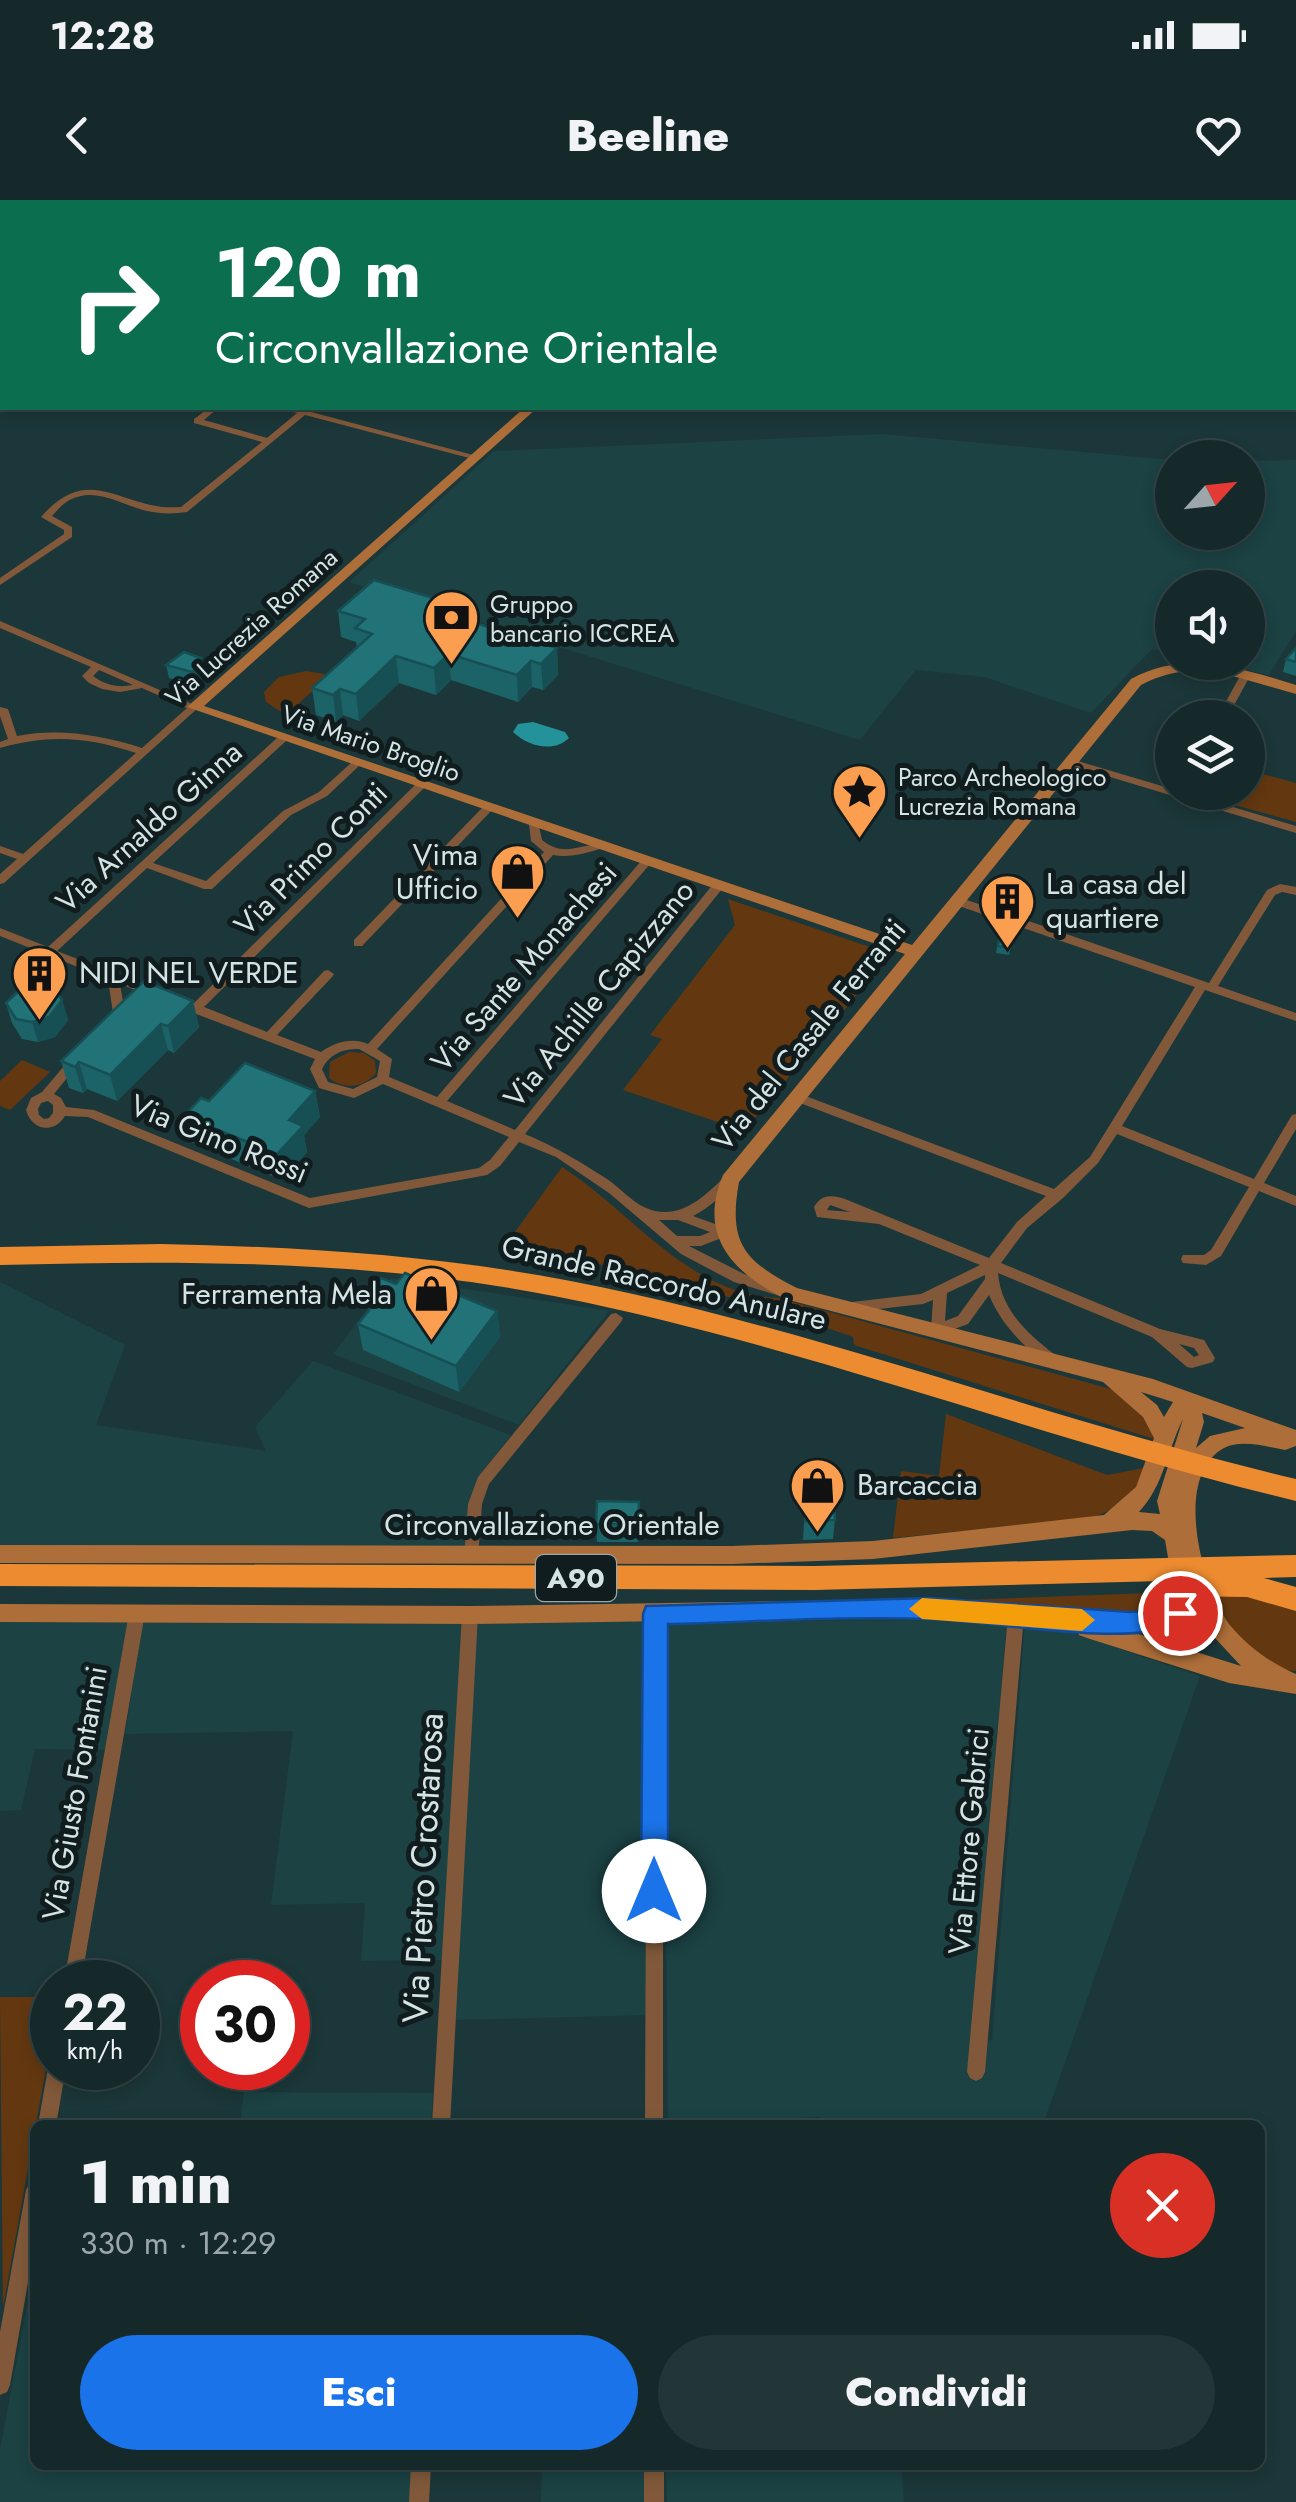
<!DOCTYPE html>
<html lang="it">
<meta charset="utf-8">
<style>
:root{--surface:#15292b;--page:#223537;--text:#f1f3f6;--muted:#9da6a9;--line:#344547;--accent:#1a73e8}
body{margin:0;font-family:Jost,sans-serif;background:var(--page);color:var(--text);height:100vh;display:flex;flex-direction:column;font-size:38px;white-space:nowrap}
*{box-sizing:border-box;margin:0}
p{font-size:32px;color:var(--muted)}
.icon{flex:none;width:55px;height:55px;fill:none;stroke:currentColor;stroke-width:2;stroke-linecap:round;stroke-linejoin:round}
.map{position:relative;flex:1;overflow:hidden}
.sheet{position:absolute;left:30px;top:1920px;width:1235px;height:350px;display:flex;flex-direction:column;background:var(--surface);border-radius:15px;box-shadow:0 5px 15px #0003,0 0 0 2px var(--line)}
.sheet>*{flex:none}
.guide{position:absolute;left:0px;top:0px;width:1298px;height:210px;box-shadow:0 5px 15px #0003,0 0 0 2px var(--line);background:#0b6e4f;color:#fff;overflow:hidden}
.needle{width:65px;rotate:63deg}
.tools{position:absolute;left:1155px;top:240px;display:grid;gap:20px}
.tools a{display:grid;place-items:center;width:110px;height:110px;border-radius:50%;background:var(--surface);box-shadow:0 5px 15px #0003,0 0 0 2px var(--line);font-size:50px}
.speed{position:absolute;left:30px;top:1760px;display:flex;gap:20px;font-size:50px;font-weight:700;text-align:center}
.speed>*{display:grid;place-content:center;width:130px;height:130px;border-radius:50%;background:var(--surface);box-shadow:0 5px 15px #0003,0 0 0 2px var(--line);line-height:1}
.speed small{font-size:25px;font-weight:400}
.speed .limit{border:15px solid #d22;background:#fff;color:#111}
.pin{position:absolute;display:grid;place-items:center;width:85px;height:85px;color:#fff;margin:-42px;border:5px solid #fff;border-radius:50%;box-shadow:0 2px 10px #0007}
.me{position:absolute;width:110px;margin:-55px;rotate:0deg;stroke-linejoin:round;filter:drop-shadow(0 0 8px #0008)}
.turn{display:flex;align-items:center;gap:35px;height:210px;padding:0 50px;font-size:45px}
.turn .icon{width:130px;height:130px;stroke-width:2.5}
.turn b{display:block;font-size:70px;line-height:85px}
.round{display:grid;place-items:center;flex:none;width:105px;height:105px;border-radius:52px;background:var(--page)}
.overview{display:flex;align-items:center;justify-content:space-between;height:170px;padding:0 50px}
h1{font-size:60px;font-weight:800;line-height:75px}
.button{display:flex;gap:20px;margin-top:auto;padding:20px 50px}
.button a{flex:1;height:115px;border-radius:60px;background:var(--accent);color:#fff;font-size:40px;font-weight:800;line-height:115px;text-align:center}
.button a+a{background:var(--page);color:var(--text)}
.status{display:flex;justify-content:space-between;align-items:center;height:70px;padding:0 50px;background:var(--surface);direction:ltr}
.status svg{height:28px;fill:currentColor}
header{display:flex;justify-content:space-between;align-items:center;height:130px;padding:0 50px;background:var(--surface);font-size:45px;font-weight:800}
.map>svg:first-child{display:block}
.built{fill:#1c4244}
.green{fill:#633811}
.water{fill:#239299}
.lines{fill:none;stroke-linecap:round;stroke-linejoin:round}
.street{fill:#81593a;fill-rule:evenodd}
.secondary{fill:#ad6e39;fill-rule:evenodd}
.highway{fill:#ed8b30;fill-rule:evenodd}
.wall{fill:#1c6367}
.shaded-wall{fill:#175054}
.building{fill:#217378;stroke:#175054;stroke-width:2.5}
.route{fill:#1a73e8;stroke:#114b97;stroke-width:2.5}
.slow{fill:#f59e0b}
.labels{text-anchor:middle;stroke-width:10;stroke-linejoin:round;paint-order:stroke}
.far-poi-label{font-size:25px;fill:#d4e3e4;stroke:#101c1d;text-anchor:start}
.far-street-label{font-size:25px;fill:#d4e3e4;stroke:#101c1d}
.shield{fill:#101c1d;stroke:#99a7a8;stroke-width:2.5}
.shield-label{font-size:28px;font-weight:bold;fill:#d4e3e4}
.street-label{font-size:30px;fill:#d4e3e4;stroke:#101c1d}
.poi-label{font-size:30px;fill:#d4e3e4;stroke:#101c1d;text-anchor:start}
.near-street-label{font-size:35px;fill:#d4e3e4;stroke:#101c1d}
</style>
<div class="status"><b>12:28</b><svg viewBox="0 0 49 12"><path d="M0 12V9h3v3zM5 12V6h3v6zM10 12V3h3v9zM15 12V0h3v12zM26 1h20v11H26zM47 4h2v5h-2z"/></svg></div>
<header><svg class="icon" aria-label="back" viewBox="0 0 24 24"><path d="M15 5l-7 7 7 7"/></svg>Beeline<svg class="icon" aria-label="heart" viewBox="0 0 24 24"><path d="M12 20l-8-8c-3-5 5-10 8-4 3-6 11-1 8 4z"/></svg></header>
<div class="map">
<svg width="1296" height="2302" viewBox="0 0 1296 2302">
<rect width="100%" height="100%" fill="#1c3739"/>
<g class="built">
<path d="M882,234l290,26v72h76v-71l48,-1v171l-27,44 -54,-12 33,-1v-74h-76v65l-20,-4 -61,64 -107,-36 -68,-7 -56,70 -511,-158 145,-131z"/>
<path d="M391,1078l142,21 76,12 -90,114 -186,-71z"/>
<path d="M0,1082l125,63 -29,80 170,26 -11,-24 58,-66 198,74 -33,42 -9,27 -3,45 -466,-1z"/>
<path d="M129,1418l-21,132 -73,-1 -14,61 -21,1v-190z"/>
<path d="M465,1419l-22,341 -82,1 4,-58 -94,2 22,-174 -168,3 18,-114z"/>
<path d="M1007,1420l-37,424 22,-4 33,-417 51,11 124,42 -157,449h-222l-1,-8 -152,8 -5,-504z"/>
<path d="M476,1421h172v394l-192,5z"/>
<path d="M244,1892l189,1 -2,32h-191z"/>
<path d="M35,2065v200h378l-1,37h-412v-53z"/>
<path d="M542,2265h105v37h-106z"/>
<path d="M666,2265h235l3,37h-237z"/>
</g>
<g class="green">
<path d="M278,0h499l-3,2z"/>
<path d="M306,471l24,4 -44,40 -20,-13 -2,-10 15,-15z"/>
<path d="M1248,570l48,13v39l-105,-29 57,-1z"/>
<path d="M728,699l145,49 11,14 -140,169 -121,-41 39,-51 -12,-4 85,-110z"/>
<path d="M349,852l15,1 11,8 1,12c-12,15 -31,17 -47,5l1,-16z"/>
<path d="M22,860l28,12 -40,38 -10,-4v-25z"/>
<path d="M562,967c69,44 127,128 216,131l340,93 32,29 4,19 -300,-94 -1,-8c-113,-40 -230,-71 -348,-91z"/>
<path d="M946,1214l161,61 42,-8c-10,29 -31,41 -58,51l-198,20 8,-67 38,5z"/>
<path d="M1204,1390l33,1 59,17v63c-44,-1 -71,-48 -92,-81z"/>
<path d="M1176,1392l-6,18 -14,4 -190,-14z"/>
<path d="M0,1797h52v38l-49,272z"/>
</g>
<path class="water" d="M533,522l32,10 4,6c-14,14 -39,10 -56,-6l5,-8z"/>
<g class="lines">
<g class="street">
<path d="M142,0h10l-3,2h-8z"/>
<path d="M240,0h10l-3,2h-8z"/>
<path d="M2,190v6l-2,1v-6z"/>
<path d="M209,208h9l-14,12 63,18 30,-25 -12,-3 -1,-2h12l181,48 -4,3 -168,-44 -118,97c-14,2 -26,2 -40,-1 -22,-5 -47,-22 -70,-14 -11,3 -18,11 -25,19l20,11v10l-72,48v-7l64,-44v-4l-23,-13c50,-58 81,-5 140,-10l81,-65 -68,-19v-4z"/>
<path d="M0,421l199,86 -195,176 -4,1v-10l17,-15 -17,-6v-7l23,8 113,-101c-49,-16 -86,-19 -136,-5v-6l8,-3 -8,-23v-9l8,2 9,27c43,-8 83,-1 125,12l45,-40 -45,-20 -22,4 -18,-3 -13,-6 -7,-7 9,-9 -91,-39zM99,470l34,15c-15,3 -28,0 -40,-9z"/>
<path d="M1245,473l5,3 -23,42h-10l23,-42z"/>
<path d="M282,536l5,3 -1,2 -133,122 53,18 77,-70 36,-19 32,-29 4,-1 5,3 -33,31 -36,19 -79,74h-8l-57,-21 -90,83 100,39 2,3 -2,3 -4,1 -33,-13 5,29 -6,13 -4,1 -6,-4 4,-10 -5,-34 -108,-43v-8l48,19 230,-210z"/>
<path d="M1071,559l101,30v3h11l113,34v7l-229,-69 -1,-2z"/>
<path d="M420,583l4,1v4l-220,219 63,25 57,-61 4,-1 6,4 -2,3 -55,58 44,17c14,-10 31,-15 47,-8l176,-192 -13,-11 -2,-17 1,-2h8l4,18c23,18 36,4 61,4v4c-17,5 -32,10 -50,7l-176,194 15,10 -3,18 48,20 205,-237h8v4l-203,237 68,29 199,-247h8v6l-197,245c31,13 54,27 82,45 12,8 24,22 37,28 32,16 60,-9 80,-30h10l1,3c-11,15 -25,27 -42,36l36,13 2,3 -2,3 -28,11h-12l55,28 41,13 2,4 -2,4 -5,1 -46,-14 -53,-28 -72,-61 -53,-36 -37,-15 -19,24 -13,9 -178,33 -221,-91 -23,-1c-11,18 -33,15 -39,-6l5,-12 11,-6 28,-33 4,-1 6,4 -26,32 7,4 5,9 28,3 216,88 169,-30 11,-8 19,-23 -126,-53 -29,14 -35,-10 -9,-19 5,-10 -124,-47 -19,-10 6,-4 16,5 222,-219zM359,849l21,12 -3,16 -24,12 -25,-7 -6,-13c8,-15 20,-20 37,-20zM48,901l5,4v8l-4,5 -5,1 -5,-4 -1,-6 3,-6zM659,1020h19l32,12 -10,4h-23z"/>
<path d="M487,606l5,3 -1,2 -129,135h-8v-6l129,-133z"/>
<path d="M1280,684l16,3v8l-14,-3 -7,3 -57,91 78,27v8l-91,-31 -83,136 132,53 38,-64 4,-1v15l-32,54 32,13v10l-37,-15 -38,65 -15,9 -23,-2 -2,-4 2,-4h21l7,-5 38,-63 -132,-53 -19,29 -35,35 -36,30 -26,35 159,66 44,11 11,18 -2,4 -21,6 -5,-1 -35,-30 -154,-64c3,37 29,60 56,81l2,4 -2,4h-10c-24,-19 -43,-39 -55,-67l-21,29 -30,11 -5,-1 -2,-4 2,-30 -10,4 -71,8 -5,-1 -2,-4 2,-4 5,-1 69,-8 59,-29 -101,-41 -62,-7 -3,-10c8,-13 17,-12 31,-8l144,59 28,-36 29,-26 -254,-96 -2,-3 2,-3h8l254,95 36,-32 105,-170 -242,-83v-6h8l248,85 58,-93zM830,1005l20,7 -23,-2zM985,1075v4l-27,37 -13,5 2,-28zM1179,1144l15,4 5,7 -5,2z"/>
<path d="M616,1113l7,5 -2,4 -132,162 -7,20 -4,53 -2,4 -5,2 -5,-2 -2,-4 4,-53 10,-27 133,-163z"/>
<path d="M137,1407l5,1 3,5 -64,369h-17l65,-369 3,-5z"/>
<path d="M655,1407l5,1 3,5v512h-18l2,-512 3,-5z"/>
<path d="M470,1408l5,2 3,5 -28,510h-18l30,-510 3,-5z"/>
<path d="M1016,1408l5,2 3,5 -39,457 -3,6 -6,3 -6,-3 -3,-6 41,-457 3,-5z"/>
<path d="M52,1861v7h14l-10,57h-18l10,-57z"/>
<path d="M35,1981v61l-25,143 -3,7 -7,3v-63l26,-142 3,-6z"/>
<path d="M411,2265h20l-2,37h-20z"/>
<rect x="644" y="2265" width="20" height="37"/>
</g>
<g class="secondary">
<path d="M261,0h18l2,2h-17z"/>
<path d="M524,208h13l-333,298 708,239 219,-266c55,-30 109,-11 165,6v9c-55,-14 -100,-39 -155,-9l-402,497c-11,61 5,79 58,106l356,91 143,51v16l-11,4c-17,-3 -44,-11 -61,-2 -52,28 -22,139 5,176 18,22 41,39 67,50v20l-67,-11 -142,-45 -8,-3 -3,-7 -147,-11 -459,7 -470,-2v-18l470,2 459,-7 202,14 32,-2 9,-4 3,-9 -10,-58 -13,-9 -20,-1 -259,29 -141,5 -732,-1v-18l732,1 141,-5 231,-26 32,-28 18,-49 -11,-21 -40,-35 -318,-83c-51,-26 -88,-62 -62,-124l182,-221 -718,-247zM1141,1192l32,10 -9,15 -7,-12zM1202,1213l43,15 -35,8 -14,12 8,-26zM1183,1219l-26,82 3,13 -21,-2c25,-27 28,-61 44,-93zM1195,1404l18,32 28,30 -109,-34 33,-3 23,-9z"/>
</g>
<g class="highway">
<path d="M160,1044c159,3 317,14 473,50 224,50 440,132 663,185v22c-248,-60 -487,-154 -737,-204 -184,-37 -373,-37 -559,-32v-18z"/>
<path d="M1296,1355v22l-32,1 32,9v24l-49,-14 -72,-1 -10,-4 -2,-11 -348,9 -815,-4v-22l815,2z"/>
</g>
</g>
<g class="wall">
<path d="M459,406l2,13 96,29 1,27 -15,15 -11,-3 -14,15 -67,-22 -15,15 -37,-12 -40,38 -16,-6 -7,7 -20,-7 -4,-27 45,-41 -1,-5 -15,-5 -3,-26z"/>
<path d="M1296,448v28l-13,-4 3,-13z"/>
<path d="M202,463l3,14 -11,8 -25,-7 -3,-13z"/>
<path d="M1000,732l13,2 -4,21 -13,-2z"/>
<path d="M62,800l6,20 -13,17 -17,5 -16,-3 -10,-16 -6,-20z"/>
<path d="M193,801l6,26 -25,26 -6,-3 -51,51 -30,-12 -4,4 -14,-5 -8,-27z"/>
<path d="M315,891l5,26 -16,18 3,17 -25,28 -91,-38 -7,-26 25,-15z"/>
<path d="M396,1084l101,27 3,26 -41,55 -96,-42 -5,-26 12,-14 -3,-16z"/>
<path d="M639,1302l-1,40h-41l-1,-18z"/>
<path d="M805,1304l30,16 -2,19 -30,1z"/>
</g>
<g class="shaded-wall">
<path d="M459,406l3,26 -13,-17z"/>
<path d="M557,448l1,27 -15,15 -2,-26z"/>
<path d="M449,454l2,26 -15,15 -2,-27z"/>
<path d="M396,456l3,27 -40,38 -3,-27z"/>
<path d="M201,458l4,19 -11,8 -2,-13 5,-11z"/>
<path d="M531,461l1,26 -14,15 -1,-27z"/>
<path d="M340,489l3,26 -7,7 -3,-27z"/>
<path d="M62,800l6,20 -13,17 -17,5 -6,-20z"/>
<path d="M193,801l6,26 -25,26 -6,-27z"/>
<path d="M161,824l7,26 -51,51 -7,-26z"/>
<path d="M79,862l8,27 -4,4 -8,-26z"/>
<path d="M315,891l5,26 -16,18 3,17 -25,28 -5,-26 12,-34z"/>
<path d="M497,1111l3,26 -41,55 -3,-26z"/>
</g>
<g class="building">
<path d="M374,380l85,26 -10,9 108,33 -16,16 -10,-3 -14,14 -68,-21 -15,14 -38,-12 -40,38 -16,-5 -7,6 -21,-7 60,-54 -17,-6 10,-9 -27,-8z"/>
<path d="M1296,448v14l-10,-3z"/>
<path d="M184,452l17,6 -4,3 6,2 -11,9 -26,-7z"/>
<path d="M1000,732l13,2 -3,14 -12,-2z"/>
<path d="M144,781l49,20 -25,25 -7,-2 -51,51 -31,-13 -4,5 -14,-6z"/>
<path d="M51,786l11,14 -13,17 -17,5 -16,-3 -10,-16 17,-16z"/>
<path d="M245,863l70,28 -26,29 14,6 -26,28 -93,-38 17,-18 8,3z"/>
<path d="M405,1073l92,38 -41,55 -98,-42 20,-25 -11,-5 14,-16 15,6z"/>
<path d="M597,1301l42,1 -1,22h-42z"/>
<path d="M805,1304l29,2 1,14 -30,1z"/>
</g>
<path class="route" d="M930,1398l200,14 33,-2 17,-7 13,10 -4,8c-61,29 -189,0 -259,-2 -87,-3 -175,3 -262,5v267l-4,9 -10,4 -9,-4 -4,-9 2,-277 3,-8z"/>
<path class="slow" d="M922,1398l160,11 13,11 -13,11 -160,-12 -13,-10z"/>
<defs>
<symbol id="bank-pin" viewBox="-11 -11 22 30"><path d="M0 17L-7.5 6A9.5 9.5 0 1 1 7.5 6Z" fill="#fb9e50" stroke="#101c1d"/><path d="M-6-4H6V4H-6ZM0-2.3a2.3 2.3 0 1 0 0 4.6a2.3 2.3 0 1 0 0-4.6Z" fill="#111"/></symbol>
<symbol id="sight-pin" viewBox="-11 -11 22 30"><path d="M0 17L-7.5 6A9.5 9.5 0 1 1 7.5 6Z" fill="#fb9e50" stroke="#101c1d"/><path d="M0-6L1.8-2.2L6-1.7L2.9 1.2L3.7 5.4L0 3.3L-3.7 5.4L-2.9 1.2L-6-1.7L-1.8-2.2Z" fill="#111"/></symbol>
<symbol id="shop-pin" viewBox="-11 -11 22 30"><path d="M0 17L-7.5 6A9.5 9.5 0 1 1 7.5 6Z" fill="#fb9e50" stroke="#101c1d"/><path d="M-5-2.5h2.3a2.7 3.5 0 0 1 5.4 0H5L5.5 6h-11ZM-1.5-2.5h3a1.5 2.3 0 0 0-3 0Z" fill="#111"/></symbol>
<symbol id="building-pin" viewBox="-11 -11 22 30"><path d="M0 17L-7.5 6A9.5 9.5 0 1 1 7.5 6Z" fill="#fb9e50" stroke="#101c1d"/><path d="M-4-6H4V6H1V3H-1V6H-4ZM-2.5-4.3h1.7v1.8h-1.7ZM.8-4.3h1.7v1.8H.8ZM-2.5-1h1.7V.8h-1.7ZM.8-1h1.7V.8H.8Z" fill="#111"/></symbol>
</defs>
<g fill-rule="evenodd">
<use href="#bank-pin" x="420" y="386" width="63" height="86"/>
<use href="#sight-pin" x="828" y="560" width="63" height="86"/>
<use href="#shop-pin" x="486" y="640" width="63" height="86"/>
<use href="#building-pin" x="976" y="670" width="63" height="86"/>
<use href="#building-pin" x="8" y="742" width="63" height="86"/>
<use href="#shop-pin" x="400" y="1062" width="63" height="86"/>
<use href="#shop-pin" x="786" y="1254" width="63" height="86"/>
</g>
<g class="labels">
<g class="far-poi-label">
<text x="490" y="413">Gruppo<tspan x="490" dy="29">bancario ICCREA</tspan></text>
<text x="898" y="586">Parco Archeologico<tspan x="898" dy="29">Lucrezia Romana</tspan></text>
</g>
<g class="far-street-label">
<text transform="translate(251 427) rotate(-42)" y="9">Via Lucrezia Romana</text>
<text transform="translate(371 543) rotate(19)" y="9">Via Mario Broglio</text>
</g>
<rect class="shield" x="536" y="1355" width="80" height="46" rx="8"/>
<g class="shield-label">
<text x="576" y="1388">A90</text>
</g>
<g class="street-label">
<text transform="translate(149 627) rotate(-42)" y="10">Via Arnaldo Ginna</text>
<text transform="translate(311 659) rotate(-45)" y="10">Via Primo Conti</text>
<text transform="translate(524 767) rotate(-49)" y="10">Via Sante Monachesi</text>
<text transform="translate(599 794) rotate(-51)" y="10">Via Achille Capizzano</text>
<text transform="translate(809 835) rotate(-51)" y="10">Via del Casale Ferranti</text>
<text transform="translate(219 939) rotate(22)" y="10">Via Gino Rossi</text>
<text transform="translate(664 1083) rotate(13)" y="10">Grande Raccordo Anulare</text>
<text x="552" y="1335">Circonvallazione Orientale</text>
<text transform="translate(75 1593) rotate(-80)" y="10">Via Giusto Fontanini</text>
<text transform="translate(969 1641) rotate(-85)" y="10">Via Ettore Gabrici</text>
</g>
<g class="poi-label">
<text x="478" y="665" text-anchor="end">Vima<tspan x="478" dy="34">Ufficio</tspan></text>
<text x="1046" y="694">La casa del<tspan x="1046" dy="34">quartiere</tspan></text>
<text x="79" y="783">NIDI NEL VERDE</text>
<text x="392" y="1104" text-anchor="end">Ferramenta Mela</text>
<text x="857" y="1295">Barcaccia</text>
</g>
<g class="near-street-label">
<text transform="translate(423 1668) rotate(-87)" y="12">Via Pietro Crostarosa</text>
</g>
</g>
</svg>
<div class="tools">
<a><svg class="needle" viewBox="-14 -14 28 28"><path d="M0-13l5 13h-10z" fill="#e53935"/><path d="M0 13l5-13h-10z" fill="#9da6a9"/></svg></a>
<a><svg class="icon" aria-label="sound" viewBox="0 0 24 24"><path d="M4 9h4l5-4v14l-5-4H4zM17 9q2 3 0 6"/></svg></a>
<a><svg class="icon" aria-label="layers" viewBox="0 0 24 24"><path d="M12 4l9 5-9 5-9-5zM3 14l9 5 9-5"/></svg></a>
</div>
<div class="speed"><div>22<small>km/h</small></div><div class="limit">30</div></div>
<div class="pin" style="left:1180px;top:1413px;background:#d93025"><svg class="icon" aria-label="arrive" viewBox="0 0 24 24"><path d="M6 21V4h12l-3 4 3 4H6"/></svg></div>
<svg class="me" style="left:654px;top:1691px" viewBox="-20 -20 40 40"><circle r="19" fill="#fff"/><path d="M0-13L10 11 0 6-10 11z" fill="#1a73e8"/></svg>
<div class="guide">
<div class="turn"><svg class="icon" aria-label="right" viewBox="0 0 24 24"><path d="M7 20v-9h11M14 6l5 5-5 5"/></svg><div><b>120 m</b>Circonvallazione Orientale</div></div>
</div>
<section class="sheet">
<div class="overview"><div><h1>1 min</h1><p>330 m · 12:29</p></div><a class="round" style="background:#d93025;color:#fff"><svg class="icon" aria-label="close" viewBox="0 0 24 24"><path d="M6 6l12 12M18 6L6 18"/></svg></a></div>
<div class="button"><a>Esci</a><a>Condividi</a></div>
</section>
</div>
